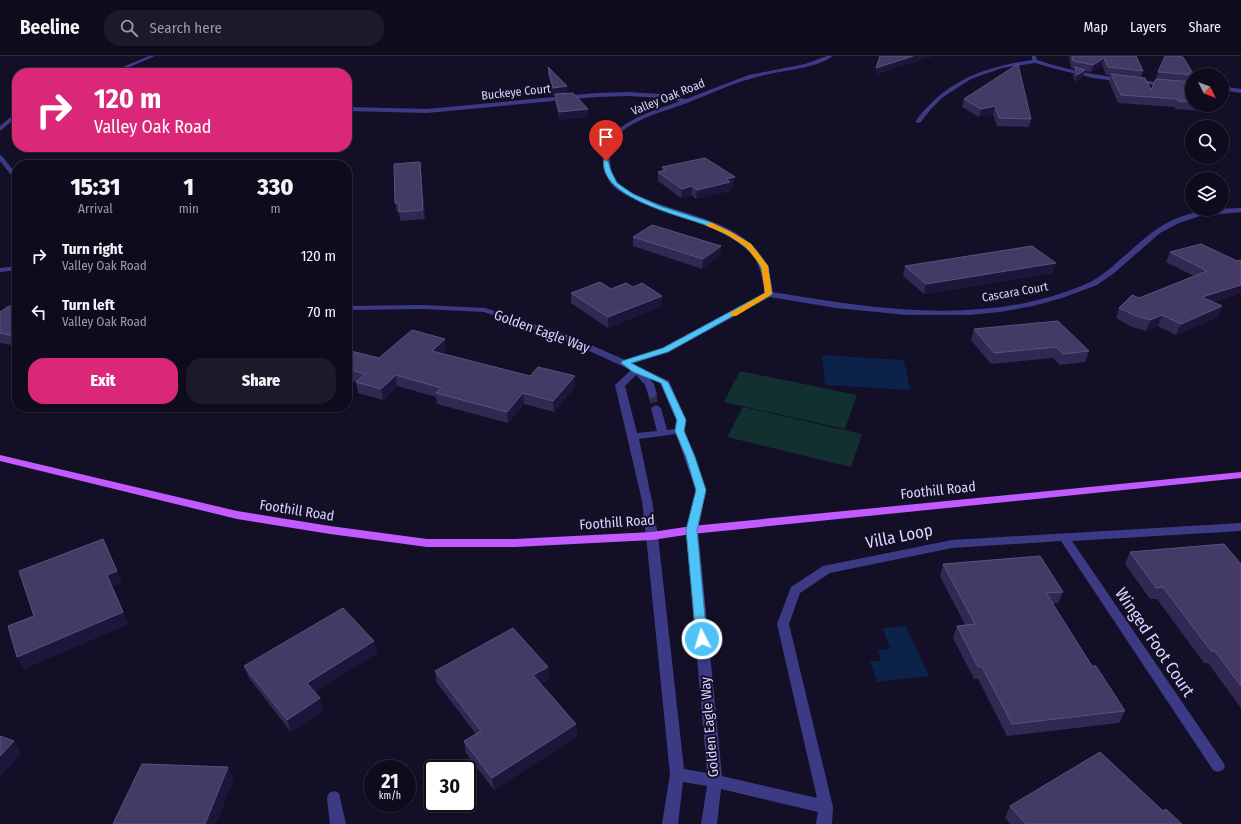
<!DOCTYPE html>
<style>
:root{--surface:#0e0b1c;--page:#1c1929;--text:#f1f3f6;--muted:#9b9ba3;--line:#2e2b3b;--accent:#db2777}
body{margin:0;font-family:"Fira Sans Condensed",sans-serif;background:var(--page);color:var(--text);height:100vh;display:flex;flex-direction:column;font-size:15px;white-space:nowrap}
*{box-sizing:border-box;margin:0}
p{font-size:13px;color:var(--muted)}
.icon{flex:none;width:22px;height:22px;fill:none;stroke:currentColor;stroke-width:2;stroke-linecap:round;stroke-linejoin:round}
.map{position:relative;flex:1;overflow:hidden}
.panel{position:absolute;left:12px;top:104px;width:340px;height:252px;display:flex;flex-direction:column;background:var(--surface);border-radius:16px;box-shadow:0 1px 3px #0004,0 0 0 1px var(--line)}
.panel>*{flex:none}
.top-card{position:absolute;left:12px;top:12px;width:340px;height:84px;border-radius:16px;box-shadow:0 1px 3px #0004,0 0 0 1px var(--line);background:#db2777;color:#fff;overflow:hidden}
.needle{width:26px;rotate:132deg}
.tools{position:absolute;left:1185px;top:12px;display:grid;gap:8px}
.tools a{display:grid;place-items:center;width:44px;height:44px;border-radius:50%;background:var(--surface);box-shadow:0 1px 3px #0004,0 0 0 1px var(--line);font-size:20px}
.speed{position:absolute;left:364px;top:704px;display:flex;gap:8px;font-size:20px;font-weight:700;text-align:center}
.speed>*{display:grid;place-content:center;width:52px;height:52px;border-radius:50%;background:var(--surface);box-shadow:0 1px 3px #0004,0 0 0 1px var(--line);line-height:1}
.speed small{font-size:10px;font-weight:400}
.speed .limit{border:2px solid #111;border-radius:6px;background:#fff;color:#111}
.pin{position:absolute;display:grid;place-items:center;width:34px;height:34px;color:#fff;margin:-41px -17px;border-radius:50% 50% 50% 0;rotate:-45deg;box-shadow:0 0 4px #0007}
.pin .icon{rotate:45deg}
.me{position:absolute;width:44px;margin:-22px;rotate:355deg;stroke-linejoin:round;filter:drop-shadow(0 0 3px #0008)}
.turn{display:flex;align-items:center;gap:14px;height:84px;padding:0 16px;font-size:18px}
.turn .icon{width:52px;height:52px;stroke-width:2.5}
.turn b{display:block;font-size:28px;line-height:34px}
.eta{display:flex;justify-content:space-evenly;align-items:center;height:68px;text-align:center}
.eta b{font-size:24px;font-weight:800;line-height:28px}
.action{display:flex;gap:8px;margin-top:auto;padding:8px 16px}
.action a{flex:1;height:46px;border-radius:16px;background:var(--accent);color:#fff;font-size:16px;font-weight:800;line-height:46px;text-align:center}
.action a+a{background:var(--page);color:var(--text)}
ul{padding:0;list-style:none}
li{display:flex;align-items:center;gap:12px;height:56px;padding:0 16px}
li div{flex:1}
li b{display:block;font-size:15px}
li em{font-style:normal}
header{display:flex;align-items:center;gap:24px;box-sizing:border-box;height:56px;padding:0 20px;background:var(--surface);border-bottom:1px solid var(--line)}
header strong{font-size:19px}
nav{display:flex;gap:22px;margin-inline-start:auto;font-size:14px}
.search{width:280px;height:36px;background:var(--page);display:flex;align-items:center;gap:10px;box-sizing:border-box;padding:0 14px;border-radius:16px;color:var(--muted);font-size:15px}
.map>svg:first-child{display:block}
.green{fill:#12302f}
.water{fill:#0c2248}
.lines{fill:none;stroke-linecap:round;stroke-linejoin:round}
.minor-tunnel{stroke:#312d47;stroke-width:8;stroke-dasharray:8 4.5;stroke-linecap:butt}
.minor{fill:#3d3a85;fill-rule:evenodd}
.major{fill:#c25bff;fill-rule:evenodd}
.wall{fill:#312854}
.shaded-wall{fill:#1d163a}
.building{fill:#433a66;stroke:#5a527e}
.route{fill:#4fc3f7;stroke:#337fa1}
.slow{fill:#f59e0b}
.labels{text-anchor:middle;stroke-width:4;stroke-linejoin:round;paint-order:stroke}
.far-street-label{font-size:12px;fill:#d9d4ff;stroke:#130f26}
.street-label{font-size:14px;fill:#d9d4ff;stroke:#130f26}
.near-street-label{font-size:17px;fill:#d9d4ff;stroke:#130f26}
</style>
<header>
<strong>Beeline</strong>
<div class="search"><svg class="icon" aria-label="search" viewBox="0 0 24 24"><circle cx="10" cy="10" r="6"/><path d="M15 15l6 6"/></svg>Search here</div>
<nav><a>Map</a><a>Layers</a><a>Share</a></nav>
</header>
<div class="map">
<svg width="1241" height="768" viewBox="0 0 1241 768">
<rect width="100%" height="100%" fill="#130f26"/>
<g class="green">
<path d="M740,315l117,24 -12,34 -121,-27z"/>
<path d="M743,351l119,27 -11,33 -124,-30z"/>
</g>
<g class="water">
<path d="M822,299l82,5 6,30 -85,-5z"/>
<path d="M906,570l23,50 -52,6 -7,-21h11l-3,-11 12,-1 -7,-21z"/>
</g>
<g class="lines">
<path class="minor-tunnel" d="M652,339l4,13"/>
<g class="minor">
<path d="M149,0h6l-39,17h-8z"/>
<path d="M827,0h6c-17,13 -51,14 -72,20 -26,6 -49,17 -74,27 -21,8 -56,16 -70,34 -7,9 -9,24 -5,35 4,12 14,18 25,23 39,19 105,25 127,65 5,10 7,21 9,32 102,17 213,35 313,-8 16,-7 30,-21 43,-32 10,-9 20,-18 31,-25 24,-16 53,-18 81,-19v4l-41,4 -21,7 -19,10 -47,41 -16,11 -35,13 -29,8 -33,6 -31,3h-62l-71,-7 -66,-11 -102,55 -36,12 37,17 17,39 -1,11 21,60 -8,39 24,246 95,22 -40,-174 14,-37 32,-21 129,-26 289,-17v8l-169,10 151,221 2,4 -2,4 -5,2 -5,-2 -152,-229 -109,7 -122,25 -30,20 -11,31 44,183 -1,17h-16l2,-12 -97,-23 -4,35h-16l6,-38 -24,-4 -5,42h-16l8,-50 -24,-238 -4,-35 -27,-116 16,-15 -64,-29 -83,-29 -61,-3 -76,1v-4l76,-1 62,3 88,29 52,23 37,-12 103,-55c-3,-17 -6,-35 -20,-47 -29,-24 -69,-30 -103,-44 -10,-4 -22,-9 -29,-16 -7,-7 -10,-19 -9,-29 3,-35 48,-45 76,-56l-19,-3 -33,-2 -32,1 -169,16 -80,-2v-4l80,2 169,-16 32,-1 33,2 25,5 63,-24 56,-11zM636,319l9,10 4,12 3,1 5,-3 -3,-11 -6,-7 12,6 16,37 -1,9 -8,1 -6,-22 -5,-3 -5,3 6,23 -20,2 -12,-47zM676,378l20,57 -10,39 21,243 -23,-4 -26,-233 -6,-35 -13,-62z"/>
<path d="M1032,0h4l1,4c51,17 102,21 155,24v4l-60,-5 -39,-5 -41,-10 -17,-5 -33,5 -31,11 -28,18 -12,12 -11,14 -5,-1c30,-41 68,-55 117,-62z"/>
<path d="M1222,30l19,3v4l-19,-3z"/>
<path d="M17,56v5l-17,14v-5z"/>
<path d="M0,99l2,1 15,19v6l-2,-1 -15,-19z"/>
<path d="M17,210v4l-17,2v-4z"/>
<path d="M334,735l5,2 7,31h-16l-3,-26 2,-5z"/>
</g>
<path class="major" d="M0,399l237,56 93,15 97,13h88l137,-7 40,-6 549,-54v6l-549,56 -40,6 -137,7h-88l-97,-13 -93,-15 -237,-58z"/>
</g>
<g class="wall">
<path d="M1069,0h67l7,15 -2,6 10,13 5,-11 2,-7 36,3h-2v30h20l-2,7 -35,-3 -1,-2 -56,-4 -9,-21 2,-7h-5l-4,-10 -11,7 -6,-1 -2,6 -8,5 -2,-7 2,-6 -4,-1z"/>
<path d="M1018,8l13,55 -2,8 -32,-1 -4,-12 -14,3 -17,-10 2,-8z"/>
<path d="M548,11l19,19v7l21,24 -28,3 -5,-18v-7l-2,1 -5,-22z"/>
<path d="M662,111l72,19 -4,1v4l-34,8 -5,-4 -10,3 -23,-17v-9l4,-1z"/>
<path d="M421,115l4,48 -25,2 -1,-9h-2l-2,-9z"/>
<path d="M633,181l88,9 -1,9 -18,14 -69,-23z"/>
<path d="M1170,196l67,9 4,-1v33l-28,9 9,4 -4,11 -42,18 -18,-9 -12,5 -14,-4 -16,-9 3,-10 20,-10 55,-22 -28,-14z"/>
<path d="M905,210l148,7 -129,21 -21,-18z"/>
<path d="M611,233l51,17 -54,22 -37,-25v-10z"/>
<path d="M17,252v38l-17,-3v-31z"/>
<path d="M974,273l115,22 -4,11 -25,3 -7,-7 -62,6 -20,-24z"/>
<path d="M447,293l-5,4 88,23h45v11l-21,25 -30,-8 -16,19 -71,-19 -1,-7 -39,-11 -14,14 -25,-7 -2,-11 -9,-2v-30l32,8z"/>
<path d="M1130,496l111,12v144l-33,-45h-4l-47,-64h-7l-25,-35z"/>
<path d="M943,508l120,28 -5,11 -5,1 39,62 33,45 -6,12 -112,13 -29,-57h-4l-21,-41 4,-12 8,-1 -25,-49z"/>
<path d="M374,585l3,12 -62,39 9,18 -33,22 -42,-54 -5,-12z"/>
<path d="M435,615l114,8 -8,4 35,41 1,12 -83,54 -28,-37 -2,-12 12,-7 -39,-51z"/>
<path d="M1010,750l153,5 19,13h-172l-5,-6z"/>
</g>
<g class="shaded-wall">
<path d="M913,0h21l-59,19 1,-7z"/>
<path d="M1104,2l-2,7 -11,7 2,-7z"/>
<path d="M1085,14l-2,7 -8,5 2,-7z"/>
<path d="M567,30v8l-14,2v-8z"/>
<path d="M995,50l-2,8 -14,3 2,-8z"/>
<path d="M588,53v8l-28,3 -1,-8z"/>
<path d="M420,106l1,9 4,48 -2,-9z"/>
<path d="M735,121l-1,9 -4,1v4l-34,8 1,-9 29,-11z"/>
<path d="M692,130l-1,9 -10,3 1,-9z"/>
<path d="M721,190l-1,9 -18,14 1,-10z"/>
<path d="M1056,207l-3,10 -129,21 2,-10z"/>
<path d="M1241,229v8l-44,14 5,-10z"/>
<path d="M662,240v10l-54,22v-11z"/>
<path d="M1222,250l-4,11 -42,18 5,-11z"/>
<path d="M1162,259l-4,11 -12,5 4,-11z"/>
<path d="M445,283l2,10 -14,13 -1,-11z"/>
<path d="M396,319l1,11 -14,14 -2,-11z"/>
<path d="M575,320v11l-21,25 -1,-11z"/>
<path d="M523,337l1,11 -16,19 -1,-11z"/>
<path d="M103,483l19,44 -9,4 16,37 -105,45 -7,-12 90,-82z"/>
<path d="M374,585l3,12 -66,42 -4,-12z"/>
<path d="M548,611l1,12 -15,8 -1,-12z"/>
<path d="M320,642l4,12 -33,22 -4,-12z"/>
<path d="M576,668l1,12 -83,54 -2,-12z"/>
<path d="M14,685l8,12 -22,23v-20z"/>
<path d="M228,711l6,12 -18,45h-11z"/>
</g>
<g class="building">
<path d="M880,0h33l-37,12z"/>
<path d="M1072,0h64l7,15 -35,-4 -4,-9 -11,7 -20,-4z"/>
<path d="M1165,0h9l9,1 11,18 -36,-3z"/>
<path d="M1018,8l13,55 -32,-1 -4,-12 -14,3 -17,-10z"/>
<path d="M548,11l19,19 -14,2z"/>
<path d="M1075,11l10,3 -8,5z"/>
<path d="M1111,18l34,4 6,12 5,-11 36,3v20l-14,-1 -1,-2 -56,-4z"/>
<path d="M573,37l15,16 -29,3 -4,-18z"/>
<path d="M705,102l30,19 -9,2 4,3 -33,8 -5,-4 -10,3 -24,-17 8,-2 -4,-3z"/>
<path d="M420,106l3,48 -24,2v-9h-4l-1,-39z"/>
<path d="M652,169l69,21 -18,13 -70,-22z"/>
<path d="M1201,188l36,17 4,-1v25l-39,12 20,9 -41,18 -19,-9 -12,5 -14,-4 -17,-8 13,-13 7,3 68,-27 -37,-19z"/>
<path d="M1032,190l24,17 -130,21 -21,-18z"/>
<path d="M600,226l11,7 15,-6 7,4 9,-4 20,13 -54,21 -37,-24z"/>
<path d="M9,250l8,2v29l-17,-4v-21z"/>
<path d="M1058,265l31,30 -26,3 -7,-7 -62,6 -20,-24z"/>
<path d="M412,274l33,9 -13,12 98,25 8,-9 37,9 -22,25 -30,-8 -16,19 -71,-19 5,-5 -45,-13 -15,14 -25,-7 9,-8 -18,-5v-19l32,8z"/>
<path d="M103,483l14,32 -10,4 16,37 -106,45 -9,-31 26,-10 -15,-45z"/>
<path d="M1224,488l17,20v122l-26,-35h-4l-48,-64 -7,1 -26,-36z"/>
<path d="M1040,500l23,36 -17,1 46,73h4l29,45 -113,13 -30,-57h-4l-21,-41 18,-2 -32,-60z"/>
<path d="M343,552l31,33 -67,42 13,15 -33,22 -43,-54z"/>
<path d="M513,572l35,39 -15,8 43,49 -84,54 -28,-37 17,-10 -46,-60z"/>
<path d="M0,680l14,5 -14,15z"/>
<path d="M1100,696l63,59 3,-2 16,15h-156l-16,-18z"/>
<path d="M142,708l86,3 -23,57h-92z"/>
</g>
<path class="route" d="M604,103l4,2 3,10 6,12 16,11 27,12 50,16 21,10 20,12 17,22 4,28 -1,1 -103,57 -37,11 37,19 18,38 -2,11 11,26 11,33 -9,40 10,109 -1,3 -4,1 -5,-1 -1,-3 -10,-109 10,-40 -10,-33 -11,-26 2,-11 -16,-37 -28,-11 -12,-9 1,-2 41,-13 102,-55c-1,-8 -1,-20 -5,-27 -10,-21 -35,-33 -55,-41 -26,-10 -108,-28 -101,-66z"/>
<path class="slow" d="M707,167h5l19,9 20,12 17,22 4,28 -36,22h-3l-4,-2 36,-21 -4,-27 -15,-19 -20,-13 -19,-8z"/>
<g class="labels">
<g class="far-street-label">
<text transform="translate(516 36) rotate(-6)" y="4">Buckeye Court</text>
<text transform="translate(668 41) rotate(-22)" y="4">Valley Oak Road</text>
<text transform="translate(1015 236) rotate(-10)" y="4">Cascara Court</text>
</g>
<g class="street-label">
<text transform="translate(542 275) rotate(20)" y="5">Golden Eagle Way</text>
<text transform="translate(938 434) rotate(-6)" y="5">Foothill Road</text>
<text transform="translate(297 454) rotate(9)" y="5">Foothill Road</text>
<text transform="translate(617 466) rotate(-4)" y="5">Foothill Road</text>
<text transform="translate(709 671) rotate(-95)" y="5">Golden Eagle Way</text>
</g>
<g class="near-street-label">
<text transform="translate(899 480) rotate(-11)" y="6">Villa Loop</text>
<text transform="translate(1155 586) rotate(56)" y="6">Winged Foot Court</text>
</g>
</g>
</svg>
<div class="tools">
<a><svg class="needle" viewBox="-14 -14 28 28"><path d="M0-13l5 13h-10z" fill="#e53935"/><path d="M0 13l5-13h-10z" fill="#9b9ba3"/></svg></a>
<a><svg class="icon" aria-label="search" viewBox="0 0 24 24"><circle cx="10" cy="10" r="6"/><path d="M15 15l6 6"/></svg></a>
<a><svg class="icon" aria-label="layers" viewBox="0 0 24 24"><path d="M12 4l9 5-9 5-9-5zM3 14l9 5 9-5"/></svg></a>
</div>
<div class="speed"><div>21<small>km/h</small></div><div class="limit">30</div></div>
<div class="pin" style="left:606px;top:105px;background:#d93025"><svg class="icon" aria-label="arrive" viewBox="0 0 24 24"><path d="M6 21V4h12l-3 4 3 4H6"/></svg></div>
<svg class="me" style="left:702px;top:583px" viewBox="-20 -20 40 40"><circle r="17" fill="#4fc3f7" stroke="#fff" stroke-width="3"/><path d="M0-11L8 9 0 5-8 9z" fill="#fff"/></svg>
<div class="top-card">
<div class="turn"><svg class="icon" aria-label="right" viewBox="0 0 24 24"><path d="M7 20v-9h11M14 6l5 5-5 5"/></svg><div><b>120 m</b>Valley Oak Road</div></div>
</div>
<section class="panel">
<div class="eta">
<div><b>15:31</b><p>Arrival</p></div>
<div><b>1</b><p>min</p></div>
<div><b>330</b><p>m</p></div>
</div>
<ul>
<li><svg class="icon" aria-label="right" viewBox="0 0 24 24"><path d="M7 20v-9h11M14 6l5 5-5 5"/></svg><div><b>Turn right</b><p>Valley Oak Road</p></div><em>120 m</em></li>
<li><svg class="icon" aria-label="left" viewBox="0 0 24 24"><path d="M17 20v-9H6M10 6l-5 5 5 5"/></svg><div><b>Turn left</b><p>Valley Oak Road</p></div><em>70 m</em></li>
</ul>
<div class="action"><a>Exit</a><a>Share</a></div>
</section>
</div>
